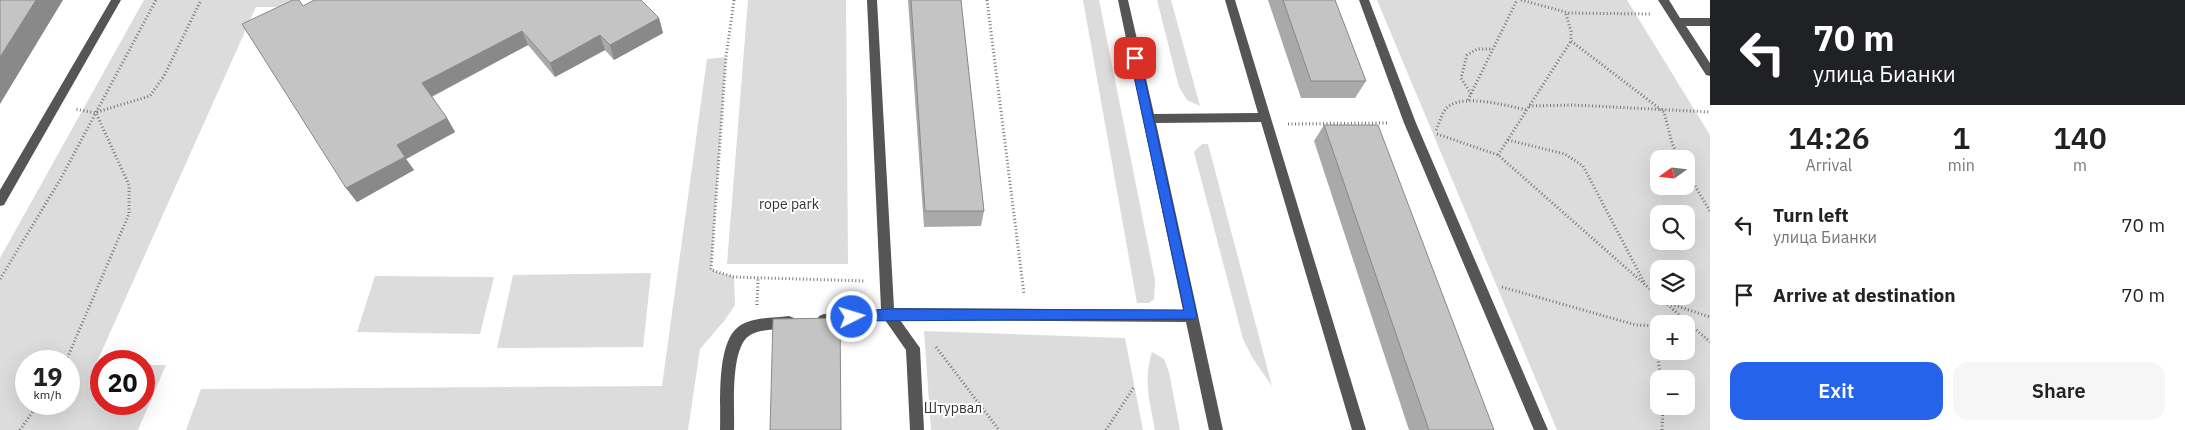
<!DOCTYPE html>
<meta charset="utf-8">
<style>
:root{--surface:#fff;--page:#f6f6f6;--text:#222;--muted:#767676;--accent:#2563eb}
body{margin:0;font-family:"IBM Plex Sans",sans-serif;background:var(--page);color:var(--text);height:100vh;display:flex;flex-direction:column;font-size:19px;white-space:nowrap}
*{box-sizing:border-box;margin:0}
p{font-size:16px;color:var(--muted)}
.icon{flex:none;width:28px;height:28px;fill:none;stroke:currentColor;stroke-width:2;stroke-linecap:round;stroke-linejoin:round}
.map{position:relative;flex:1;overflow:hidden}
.drawer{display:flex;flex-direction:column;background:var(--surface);width:475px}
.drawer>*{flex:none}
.hud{background:#202124;color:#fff;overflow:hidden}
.needle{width:32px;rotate:255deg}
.buttons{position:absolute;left:1650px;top:150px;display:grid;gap:10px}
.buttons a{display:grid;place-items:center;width:45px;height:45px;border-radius:10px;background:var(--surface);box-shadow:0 5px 20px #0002;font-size:25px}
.speed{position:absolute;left:15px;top:350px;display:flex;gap:10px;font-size:25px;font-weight:700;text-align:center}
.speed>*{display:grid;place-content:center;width:65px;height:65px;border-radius:50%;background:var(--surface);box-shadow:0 5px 20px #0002;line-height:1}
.speed small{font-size:12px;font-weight:400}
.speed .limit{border:8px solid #d22;background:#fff;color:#111}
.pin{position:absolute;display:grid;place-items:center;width:42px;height:42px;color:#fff;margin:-21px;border-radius:10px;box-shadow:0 2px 8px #0006}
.me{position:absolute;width:55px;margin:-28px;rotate:85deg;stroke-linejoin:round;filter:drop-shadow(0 0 4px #0008)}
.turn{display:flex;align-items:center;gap:18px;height:105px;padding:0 20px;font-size:22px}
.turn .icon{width:65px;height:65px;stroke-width:2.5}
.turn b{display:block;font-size:35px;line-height:42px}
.eta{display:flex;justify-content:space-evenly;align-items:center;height:85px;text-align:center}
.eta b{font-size:30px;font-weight:600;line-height:35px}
.cta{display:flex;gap:10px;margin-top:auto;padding:10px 20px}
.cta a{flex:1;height:58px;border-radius:15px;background:var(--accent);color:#fff;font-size:20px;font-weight:600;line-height:58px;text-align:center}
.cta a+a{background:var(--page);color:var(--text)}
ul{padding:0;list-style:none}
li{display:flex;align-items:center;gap:15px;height:70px;padding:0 20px}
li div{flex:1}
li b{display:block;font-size:19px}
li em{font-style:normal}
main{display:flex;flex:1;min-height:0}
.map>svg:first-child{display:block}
.green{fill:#dcdcdc;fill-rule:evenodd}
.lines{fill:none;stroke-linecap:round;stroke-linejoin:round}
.path{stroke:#777;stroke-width:3;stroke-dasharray:1 2.5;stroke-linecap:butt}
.minor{fill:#555;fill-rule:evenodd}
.wall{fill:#a9a9a9}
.shaded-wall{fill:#898989}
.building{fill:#c4c4c4;stroke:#898989}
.route{fill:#2563eb;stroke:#184099}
.labels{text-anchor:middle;stroke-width:4;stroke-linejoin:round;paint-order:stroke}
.park-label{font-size:14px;fill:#333;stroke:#fff}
</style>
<main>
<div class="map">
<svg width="1710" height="430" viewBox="0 0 1710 430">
<rect width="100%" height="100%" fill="#fff"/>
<g class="green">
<path d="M144,0h151l-3,7h-36l-160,357 5,1v39h43v-39h22l-28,65h-138v-172zM26,361h43v43h-43z"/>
<path d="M748,0h98l2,264h-121z"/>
<path d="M1083,0h16l56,280 -1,19 -5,4h-12z"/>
<path d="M1157,0h14l29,106 -13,-6 -8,-13z"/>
<path d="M1377,0h250l83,135v295h-153zM1659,159h27v27h-27zM1659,214h27v27h-27zM1659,269h27v27h-27zM1659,324h27v27h-27zM1659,379h27v27h-27z"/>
<path d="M726,57l-15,213 23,7 1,28 -10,15 -25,29 -12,81h-502l15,-41 461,-3 45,-327z"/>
<path d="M1202,144h6l64,242 -20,-29 -9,-18 -49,-187z"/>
<path d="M651,273l-8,74 -146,1 16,-73z"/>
<path d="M375,276l119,1 -14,57 -123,-2z"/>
<path d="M924,331l201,7 18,92h-212z"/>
<path d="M1152,352l12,7 5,13 11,58h-25c-5,-29 -12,-49 -3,-78z"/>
</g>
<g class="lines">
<g class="path">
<path d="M734,0l-8,57 -15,213 23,7 131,4"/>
<path d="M987,0l37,294"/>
<path d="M1521,0l48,13 81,1"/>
<path d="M1566,14l5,17v10l93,71 8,31 7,16"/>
<path d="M1471,94l-10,-16 6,-23 10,-6h16"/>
<path d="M1468,100l49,-100"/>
<path d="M1529,106l45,-1 136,7"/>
<path d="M97,112l53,-16 14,-20 37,-76"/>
<path d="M1288,124l99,-1"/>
<path d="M1436,130c4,-8 6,-19 13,-24 17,-12 59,0 78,4"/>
<path d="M1437,134l61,21 212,187"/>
<path d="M1508,140l57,14 18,12 61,116"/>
<path d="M1498,155l73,-114"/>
<path d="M1686,171l24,40"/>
<path d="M0,279l60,-99 96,-180"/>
<path d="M1502,287l134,38 23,1"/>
<path d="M1668,303l42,14"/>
<path d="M757,305l1,-27"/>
<path d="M1668,324l15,-6"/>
<path d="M1653,327l8,52"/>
<path d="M936,347l63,83"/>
<path d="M66,361l63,-147v-29l-33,-72 -21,-4"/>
<path d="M20,430l18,-26"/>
<path d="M1106,430l28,-43"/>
<path d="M1662,430l1,-24"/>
</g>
<g class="minor">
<path d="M111,0h10l-117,205 -4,1v-16z"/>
<path d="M867,0h10l17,308 289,2 -65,-310h10l26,114 104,-1 -33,-113h10l131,430h-14l-91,-308 -105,1 67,307h-14l-23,-108 -286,-2 20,28 4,82h-14l-4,-80 -21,-30 -61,6 -5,-2 -2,-4 2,-4 5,-2 57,-5z"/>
<path d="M1359,0h10l47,123 132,307h-14l-130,-307z"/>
<path d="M1658,0h11l11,18h30v8h-24l24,37v13l-4,-1z"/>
<path d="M789,316l5,2 2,4 -2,4c-14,5 -29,2 -42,8 -23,10 -17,74 -18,96h-14c1,-25 -4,-84 17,-102 13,-11 36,-10 52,-12z"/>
</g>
</g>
<g class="wall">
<path d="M908,0h53l23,211 -3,15 -57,1z"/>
<path d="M1268,0h67l31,81 -11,17h-54z"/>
<path d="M303,6l356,12 4,15 -49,27 -9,-10 -50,27 -27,-32 -96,52 15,21 8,14 -49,27 8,11 -57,32 -11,-14z"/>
<path d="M1324,125l170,305h-85l-95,-289z"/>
</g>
<g class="shaded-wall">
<path d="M36,0h27l-63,104v-47z"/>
<path d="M659,18l4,15 -49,27 -4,-15z"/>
<path d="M522,31l6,14 -98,52 -8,-14z"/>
<path d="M600,35l5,15 -50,27 -5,-14z"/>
<path d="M447,118l8,14 -49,27 8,11 -57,32 -11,-14 51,-43z"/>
</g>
<g class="building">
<path d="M0,0h36l-36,57z"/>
<path d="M293,0h6l4,6 11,-6h327l18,18 -49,27 -10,-10 -50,28 -28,-32 -100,52 25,35 -50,27 8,12 -59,31 -104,-164z"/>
<path d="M911,0h50l23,211h-59z"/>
<path d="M1283,0h52l31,81h-55z"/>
<path d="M1324,125h54l116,305h-65z"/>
<path d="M840,318l1,112h-71l3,-111z"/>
</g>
<path class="route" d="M1135,54l5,4 57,258 -2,3 -348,2 -1,-4 6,-5 36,-3 296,1 -54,-252z"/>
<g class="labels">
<g class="park-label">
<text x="789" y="209">rope park</text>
<text x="953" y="413">Штурвал</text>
</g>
</g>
</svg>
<div class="buttons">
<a><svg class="needle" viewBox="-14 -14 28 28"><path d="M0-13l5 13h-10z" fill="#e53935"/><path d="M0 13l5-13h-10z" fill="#767676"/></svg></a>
<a><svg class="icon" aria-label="search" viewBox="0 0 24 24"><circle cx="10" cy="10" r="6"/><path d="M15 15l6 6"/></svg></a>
<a><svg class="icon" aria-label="layers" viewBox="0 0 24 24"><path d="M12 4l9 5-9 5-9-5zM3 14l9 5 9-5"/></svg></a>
<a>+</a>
<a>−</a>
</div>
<div class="speed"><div>19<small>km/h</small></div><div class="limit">20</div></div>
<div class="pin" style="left:1135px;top:58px;background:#d93025"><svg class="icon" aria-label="arrive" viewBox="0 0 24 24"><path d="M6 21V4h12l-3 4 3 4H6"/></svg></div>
<svg class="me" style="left:852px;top:317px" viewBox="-20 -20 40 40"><circle r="17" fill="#2563eb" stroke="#fff" stroke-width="3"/><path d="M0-11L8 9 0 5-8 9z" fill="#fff"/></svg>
</div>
<section class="drawer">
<div class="hud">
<div class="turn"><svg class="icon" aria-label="left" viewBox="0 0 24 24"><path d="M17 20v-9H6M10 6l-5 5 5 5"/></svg><div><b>70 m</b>улица Бианки</div></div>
</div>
<div class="eta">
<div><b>14:26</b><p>Arrival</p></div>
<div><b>1</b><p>min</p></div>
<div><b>140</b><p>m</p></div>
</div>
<ul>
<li><svg class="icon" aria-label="left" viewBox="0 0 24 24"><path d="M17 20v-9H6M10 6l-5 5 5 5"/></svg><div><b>Turn left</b><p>улица Бианки</p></div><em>70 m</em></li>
<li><svg class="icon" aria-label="arrive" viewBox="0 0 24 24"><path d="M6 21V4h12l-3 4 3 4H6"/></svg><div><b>Arrive at destination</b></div><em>70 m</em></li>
</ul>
<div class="cta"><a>Exit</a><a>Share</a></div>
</section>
</main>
